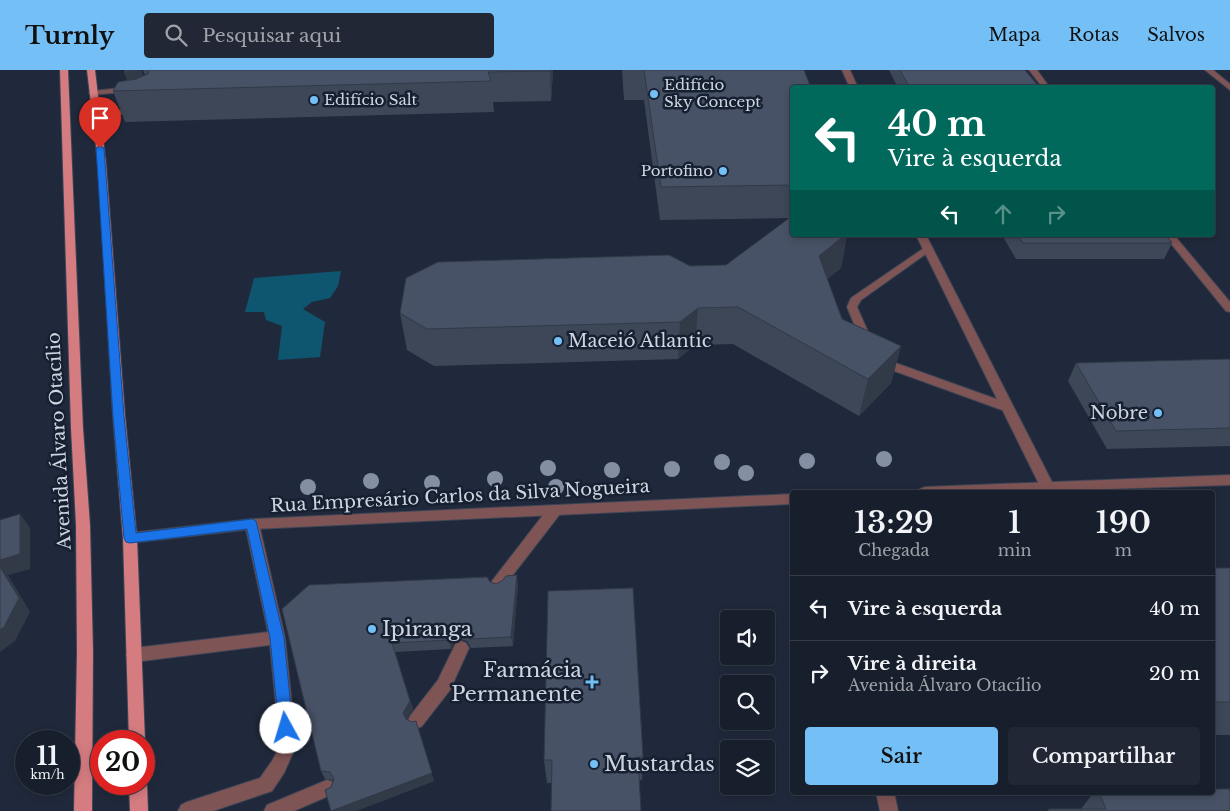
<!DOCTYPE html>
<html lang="pt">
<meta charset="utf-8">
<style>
:root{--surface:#181f2c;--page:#212734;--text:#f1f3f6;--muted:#9fa2a9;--line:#363d48;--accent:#74c0f6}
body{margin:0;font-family:"Libre Baskerville",serif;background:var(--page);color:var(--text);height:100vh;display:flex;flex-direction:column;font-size:19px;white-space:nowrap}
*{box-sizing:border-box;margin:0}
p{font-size:16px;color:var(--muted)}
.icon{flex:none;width:28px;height:28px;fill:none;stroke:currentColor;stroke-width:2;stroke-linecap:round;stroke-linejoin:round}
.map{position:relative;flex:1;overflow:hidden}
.drawer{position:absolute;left:790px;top:420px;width:425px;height:305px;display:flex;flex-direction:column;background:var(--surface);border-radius:5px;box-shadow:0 2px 8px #0003,0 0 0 1px var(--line)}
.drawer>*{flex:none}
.guide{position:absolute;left:790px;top:15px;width:425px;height:152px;border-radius:5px;box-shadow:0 2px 8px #0003,0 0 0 1px var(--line);background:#00695c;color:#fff;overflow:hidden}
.buttons{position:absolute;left:720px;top:540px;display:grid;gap:10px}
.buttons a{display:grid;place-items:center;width:55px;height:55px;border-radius:5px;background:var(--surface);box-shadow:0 2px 8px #0003,0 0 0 1px var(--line);font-size:25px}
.speed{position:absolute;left:15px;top:660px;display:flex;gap:10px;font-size:25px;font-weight:700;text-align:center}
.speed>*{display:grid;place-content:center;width:65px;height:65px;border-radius:50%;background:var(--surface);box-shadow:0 2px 8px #0003,0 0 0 1px var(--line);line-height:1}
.speed small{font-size:12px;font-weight:400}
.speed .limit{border:8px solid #d22;background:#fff;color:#111}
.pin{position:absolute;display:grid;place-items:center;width:42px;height:42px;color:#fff;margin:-51px -21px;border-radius:50% 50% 50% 0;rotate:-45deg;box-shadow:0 0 5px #0007}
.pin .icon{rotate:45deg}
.me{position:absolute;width:55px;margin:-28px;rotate:354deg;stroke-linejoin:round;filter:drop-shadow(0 0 4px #0008)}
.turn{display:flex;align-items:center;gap:18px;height:105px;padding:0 15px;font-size:22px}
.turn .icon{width:65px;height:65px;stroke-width:2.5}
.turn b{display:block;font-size:35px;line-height:42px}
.lanes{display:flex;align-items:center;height:48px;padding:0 15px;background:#0003;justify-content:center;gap:25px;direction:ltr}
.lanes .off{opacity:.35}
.eta{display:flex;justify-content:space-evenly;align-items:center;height:85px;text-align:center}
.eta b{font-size:30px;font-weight:600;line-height:35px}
.cta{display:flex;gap:10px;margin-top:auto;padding:10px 15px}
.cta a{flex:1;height:58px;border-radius:5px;background:var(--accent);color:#111;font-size:20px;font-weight:600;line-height:58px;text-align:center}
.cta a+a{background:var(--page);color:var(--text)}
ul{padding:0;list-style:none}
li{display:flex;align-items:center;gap:15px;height:65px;padding:0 15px;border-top:1px solid var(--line)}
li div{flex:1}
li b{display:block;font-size:19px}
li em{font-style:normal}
header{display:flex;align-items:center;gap:30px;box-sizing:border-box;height:70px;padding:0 25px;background:var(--accent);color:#111}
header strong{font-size:24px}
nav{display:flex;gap:28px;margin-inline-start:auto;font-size:18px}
.search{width:350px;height:45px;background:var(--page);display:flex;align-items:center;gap:12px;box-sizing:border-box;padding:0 18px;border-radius:5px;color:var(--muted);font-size:19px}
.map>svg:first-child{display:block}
.water{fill:#0e5670}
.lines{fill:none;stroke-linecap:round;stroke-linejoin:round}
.service-casing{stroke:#3c4556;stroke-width:2}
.minor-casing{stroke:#3c4556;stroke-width:2}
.tertiary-casing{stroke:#3c4556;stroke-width:2}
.primary-casing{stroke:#3c4556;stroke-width:2}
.service{fill:#7f5455;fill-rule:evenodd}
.minor{fill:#7f5455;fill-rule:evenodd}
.tertiary{fill:#7f5455;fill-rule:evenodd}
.primary{fill:#d47c80;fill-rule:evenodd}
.tree{fill:#858fa3}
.wall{fill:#3e4758}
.shaded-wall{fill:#323947}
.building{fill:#485266;stroke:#323947}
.route{fill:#1a73e8;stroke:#114b97}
.poi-dot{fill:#74c0f6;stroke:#162031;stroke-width:2}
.labels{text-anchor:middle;stroke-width:5;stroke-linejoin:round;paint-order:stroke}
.far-poi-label{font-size:15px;fill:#ced5e1;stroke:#162031;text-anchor:start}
.poi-label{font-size:18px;fill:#ced5e1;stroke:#162031;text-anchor:start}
.street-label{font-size:18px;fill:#ced5e1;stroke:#162031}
.near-poi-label{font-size:21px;fill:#ced5e1;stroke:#162031;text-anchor:start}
</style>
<header>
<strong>Turnly</strong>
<div class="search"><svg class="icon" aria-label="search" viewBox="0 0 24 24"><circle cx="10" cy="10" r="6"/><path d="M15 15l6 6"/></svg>Pesquisar aqui</div>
<nav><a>Mapa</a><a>Rotas</a><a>Salvos</a></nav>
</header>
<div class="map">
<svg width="1230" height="741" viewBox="0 0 1230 741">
<rect width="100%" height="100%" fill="#20293b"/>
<path class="water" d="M341,201l-3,15 -8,12 -18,4 -9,7 22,13 -5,35 -42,3 4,-34 -16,-6 -2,-8h-19l9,-34z"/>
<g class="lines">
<defs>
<g id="service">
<path d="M129,17l4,2 -1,2 -39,4 -4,-2 4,-2z"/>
<path d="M138,36h3v4l-45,9 -4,-2z"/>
<path d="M927,176l5,3 -2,2 -69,49 -4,7 16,36 -2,2h-8l-16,-38 4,-9z"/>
<path d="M879,287l131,47 2,3 -2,3h-8l-127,-46 -2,-3z"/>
<path d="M555,435l5,1 2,4 -2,4 -58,75 -5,2 -5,-2 -2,-4 2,-4 58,-75z"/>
<path d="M252,449l5,1 2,4 26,114 11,108 -12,27 -12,18 -59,20h-35l3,-6 6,-3 73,-24 12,-17 8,-15 -10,-101 -136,17 -5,-2 -3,-5 3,-5 5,-2 134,-16 -23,-108 2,-4z"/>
<path d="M461,571l5,2 3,5 -19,42 -28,36 -6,3 -6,-3 -2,-5 2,-5 28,-36 18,-37z"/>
<path d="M327,710l6,2 3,6 -3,6 -39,17h-30l3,-6z"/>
</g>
<g id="minor">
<path d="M842,0h8l8,18h-8z"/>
<path d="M1029,0h8l13,18h-7z"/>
<path d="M1205,0h8l17,14v6z"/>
<path d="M916,165h10l128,251 -2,3h-10l-2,-3z"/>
<path d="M1164,165h10l56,67v10l-4,-1z"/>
<path d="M876,722h18l4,19h-18z"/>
</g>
<g id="tertiary">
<path d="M1230,405v10l-216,7h-96l2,-3 5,-2z"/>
<path d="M792,424v10l-540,25 -122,14 -5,-1 -2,-4 2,-4 5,-1 122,-14z"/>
</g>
<g id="primary">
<path d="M60,0h8l15,358 7,97 3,127 -1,159h-18l3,-159 -1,-127 -5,-97z"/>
<path d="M87,0h8l11,94 19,252 12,122 8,203 -1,4v-4h-15l-6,-203 -10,-122 -15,-252z"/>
<path d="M144,708l3,6 1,27h-18l-1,-27h15z"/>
</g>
</defs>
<use href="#service" class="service-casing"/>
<use href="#minor" class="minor-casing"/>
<use href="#tertiary" class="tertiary-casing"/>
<use href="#primary" class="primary-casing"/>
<use href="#service" class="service"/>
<use href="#minor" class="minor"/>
<use href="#tertiary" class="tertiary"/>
<use href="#primary" class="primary"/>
</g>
<g class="tree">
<circle cx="884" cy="389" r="8"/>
<circle cx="807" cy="391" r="8"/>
<circle cx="722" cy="392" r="8"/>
<circle cx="548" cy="398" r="8"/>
<circle cx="672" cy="399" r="8"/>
<circle cx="612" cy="400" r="8"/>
<circle cx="746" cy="403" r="8"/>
<circle cx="495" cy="409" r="8"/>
<circle cx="371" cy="411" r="8"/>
<circle cx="432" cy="413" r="8"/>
<circle cx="308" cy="417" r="8"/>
<circle cx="556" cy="417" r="8"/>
</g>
<g class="wall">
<path d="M125,0h16l2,6 2,-1 -2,-5h410l-2,31 -58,1 1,10 -369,10 -12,-31 15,-10 -4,-9z"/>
<path d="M622,0h182l-12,18v147h55l-6,33 -14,11 15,40 59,27 -10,37 -32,33 -126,-72 -38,1 -17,14 -244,7 -27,-16 -7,-37 290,-47 36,-1 64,-47 -130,2 -16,-120h-20z"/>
<path d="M889,0h136l15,18h-142z"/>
<path d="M1002,165h164l6,8 -8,16h-148z"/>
<path d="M1230,289v87l-123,3 -39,-68 8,-18z"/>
<rect x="1212" y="498" width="18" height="167"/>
<path d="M496,514h22l-5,62 -42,2 -4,-7 -7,-2 -6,3 -3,7 -56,3 18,57 -6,11 27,61 -78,30h-25v-24l2,-7 -8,-1 -4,-8 -39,-162z"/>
<path d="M643,687l-1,23 -95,3 -3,-23z"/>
<path d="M1094,722h118l18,19h-183l2,-2h32z"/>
</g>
<g class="shaded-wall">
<path d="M130,0h11l7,20h-17l-7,-18z"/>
<path d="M550,0h3l-2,31z"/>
<path d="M845,165h2l-6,33 -29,24 7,-36z"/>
<path d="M698,238l-3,37 -17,14 2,-37z"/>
<path d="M901,276l-10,37 -32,33 9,-37z"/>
<path d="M20,444l10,14v41l-22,6 22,37 -15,29 -15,11v-92z"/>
<path d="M517,505l1,9 -5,62 -2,-9z"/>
<path d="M458,560l2,9 -6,3 -3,7 -2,-9 3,-7z"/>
<path d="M392,573l21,66 -7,13 -3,-9z"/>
<path d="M416,651l18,60 -78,30h-25z"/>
</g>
<g class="building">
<path d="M149,0h401v1l-62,1 3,9 -378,10 5,-9 18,-3 12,-5z"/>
<path d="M644,0h160l7,18h-19v97l-131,2z"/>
<path d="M900,0h125l15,18h-130z"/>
<path d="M792,146v19h53l-26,21 23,63 59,27 -33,33 -130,-72 -40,1 -18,14 -253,7 -27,-16 6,-35 32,-16 231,-7 21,11 36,-1z"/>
<path d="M1018,165h148l6,8h-149z"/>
<path d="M1230,289v69l-114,3 -40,-68z"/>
<path d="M20,444v40l-20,6v-40z"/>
<path d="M0,497l19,31 -15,29 -4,3z"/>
<rect x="1212" y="498" width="18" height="134"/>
<path d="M517,505l-6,62 -42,2 -4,-7 -7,-2 -6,3 -3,7 -57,3 18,58 -7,12 3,6 6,3 4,-1 16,52 -101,38 -6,-21 6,-3 3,-8 -4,-7 -9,-1 -39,-162 27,-24 178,-8 3,5 6,2 6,-3 4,-5z"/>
<path d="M633,518l10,169h-5l3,54h-90l1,-51h-8l4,-169z"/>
<path d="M1212,719h18v22h-180l-1,-2h57l-7,-17h113z"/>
</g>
<path class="route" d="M100,76l4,2 20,268 12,117 116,-14 4,2 28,117 9,90 -2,5 -5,2 -5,-2 -2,-5 -9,-90 -23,-109 -117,14 -4,-1 -2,-4 -11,-122 -17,-268z"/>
<g class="poi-dot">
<circle cx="654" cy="24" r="5"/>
<circle cx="314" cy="30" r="5"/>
<circle cx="723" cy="101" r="5"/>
<circle cx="558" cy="271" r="5"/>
<circle cx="1158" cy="343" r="5"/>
<circle cx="372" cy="559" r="5"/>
<path d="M589.5 604.5h5v5h5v5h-5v5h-5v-5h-5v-5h5z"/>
<circle cx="594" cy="694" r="5"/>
</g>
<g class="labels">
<g class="far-poi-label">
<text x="664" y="20">Edifício<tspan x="664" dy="17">Sky Concept</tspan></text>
<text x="324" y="35">Edifício Salt</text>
<text x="713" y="106" text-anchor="end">Portofino</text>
</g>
<g class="poi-label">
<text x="568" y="277">Maceió Atlantic</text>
<text x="1148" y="349" text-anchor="end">Nobre</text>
</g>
<g class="street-label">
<text transform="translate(59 371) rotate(-93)" y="6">Avenida Álvaro Otacílio</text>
<text transform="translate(460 426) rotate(-3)" y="6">Rua Empresário Carlos da Silva Nogueira</text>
</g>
<g class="near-poi-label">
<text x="382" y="566">Ipiranga</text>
<text x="582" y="607" text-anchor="end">Farmácia<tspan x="582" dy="24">Permanente</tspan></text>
<text x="604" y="701">Mustardas</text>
</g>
</g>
</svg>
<div class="buttons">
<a><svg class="icon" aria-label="sound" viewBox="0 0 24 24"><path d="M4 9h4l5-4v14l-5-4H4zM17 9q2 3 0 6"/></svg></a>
<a><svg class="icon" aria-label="search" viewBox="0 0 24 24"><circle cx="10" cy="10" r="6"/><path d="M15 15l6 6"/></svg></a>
<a><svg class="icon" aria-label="layers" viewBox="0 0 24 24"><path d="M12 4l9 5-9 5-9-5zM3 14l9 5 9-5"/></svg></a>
</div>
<div class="speed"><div>11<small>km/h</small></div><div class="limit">20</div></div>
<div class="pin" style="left:100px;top:78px;background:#d93025"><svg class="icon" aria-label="arrive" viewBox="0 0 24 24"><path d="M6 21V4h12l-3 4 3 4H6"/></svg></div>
<svg class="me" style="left:286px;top:658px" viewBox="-20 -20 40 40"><circle r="19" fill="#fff"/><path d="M0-13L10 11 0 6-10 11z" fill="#1a73e8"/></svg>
<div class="guide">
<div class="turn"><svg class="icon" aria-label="left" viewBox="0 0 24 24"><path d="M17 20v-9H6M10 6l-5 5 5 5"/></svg><div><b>40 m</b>Vire à esquerda</div></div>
<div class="lanes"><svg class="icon" aria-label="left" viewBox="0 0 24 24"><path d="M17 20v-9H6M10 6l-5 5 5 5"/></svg><svg class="icon off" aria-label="ahead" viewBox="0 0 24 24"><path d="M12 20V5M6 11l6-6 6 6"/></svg><svg class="icon off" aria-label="right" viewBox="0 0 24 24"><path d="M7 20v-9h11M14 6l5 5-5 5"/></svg></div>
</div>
<section class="drawer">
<div class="eta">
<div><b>13:29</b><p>Chegada</p></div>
<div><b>1</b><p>min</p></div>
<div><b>190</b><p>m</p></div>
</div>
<ul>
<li><svg class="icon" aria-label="left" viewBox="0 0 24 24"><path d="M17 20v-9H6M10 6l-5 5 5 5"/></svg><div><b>Vire à esquerda</b></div><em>40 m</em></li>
<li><svg class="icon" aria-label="right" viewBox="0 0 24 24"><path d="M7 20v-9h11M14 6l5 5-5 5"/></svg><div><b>Vire à direita</b><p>Avenida Álvaro Otacílio</p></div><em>20 m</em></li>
</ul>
<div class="cta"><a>Sair</a><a>Compartilhar</a></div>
</section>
</div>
